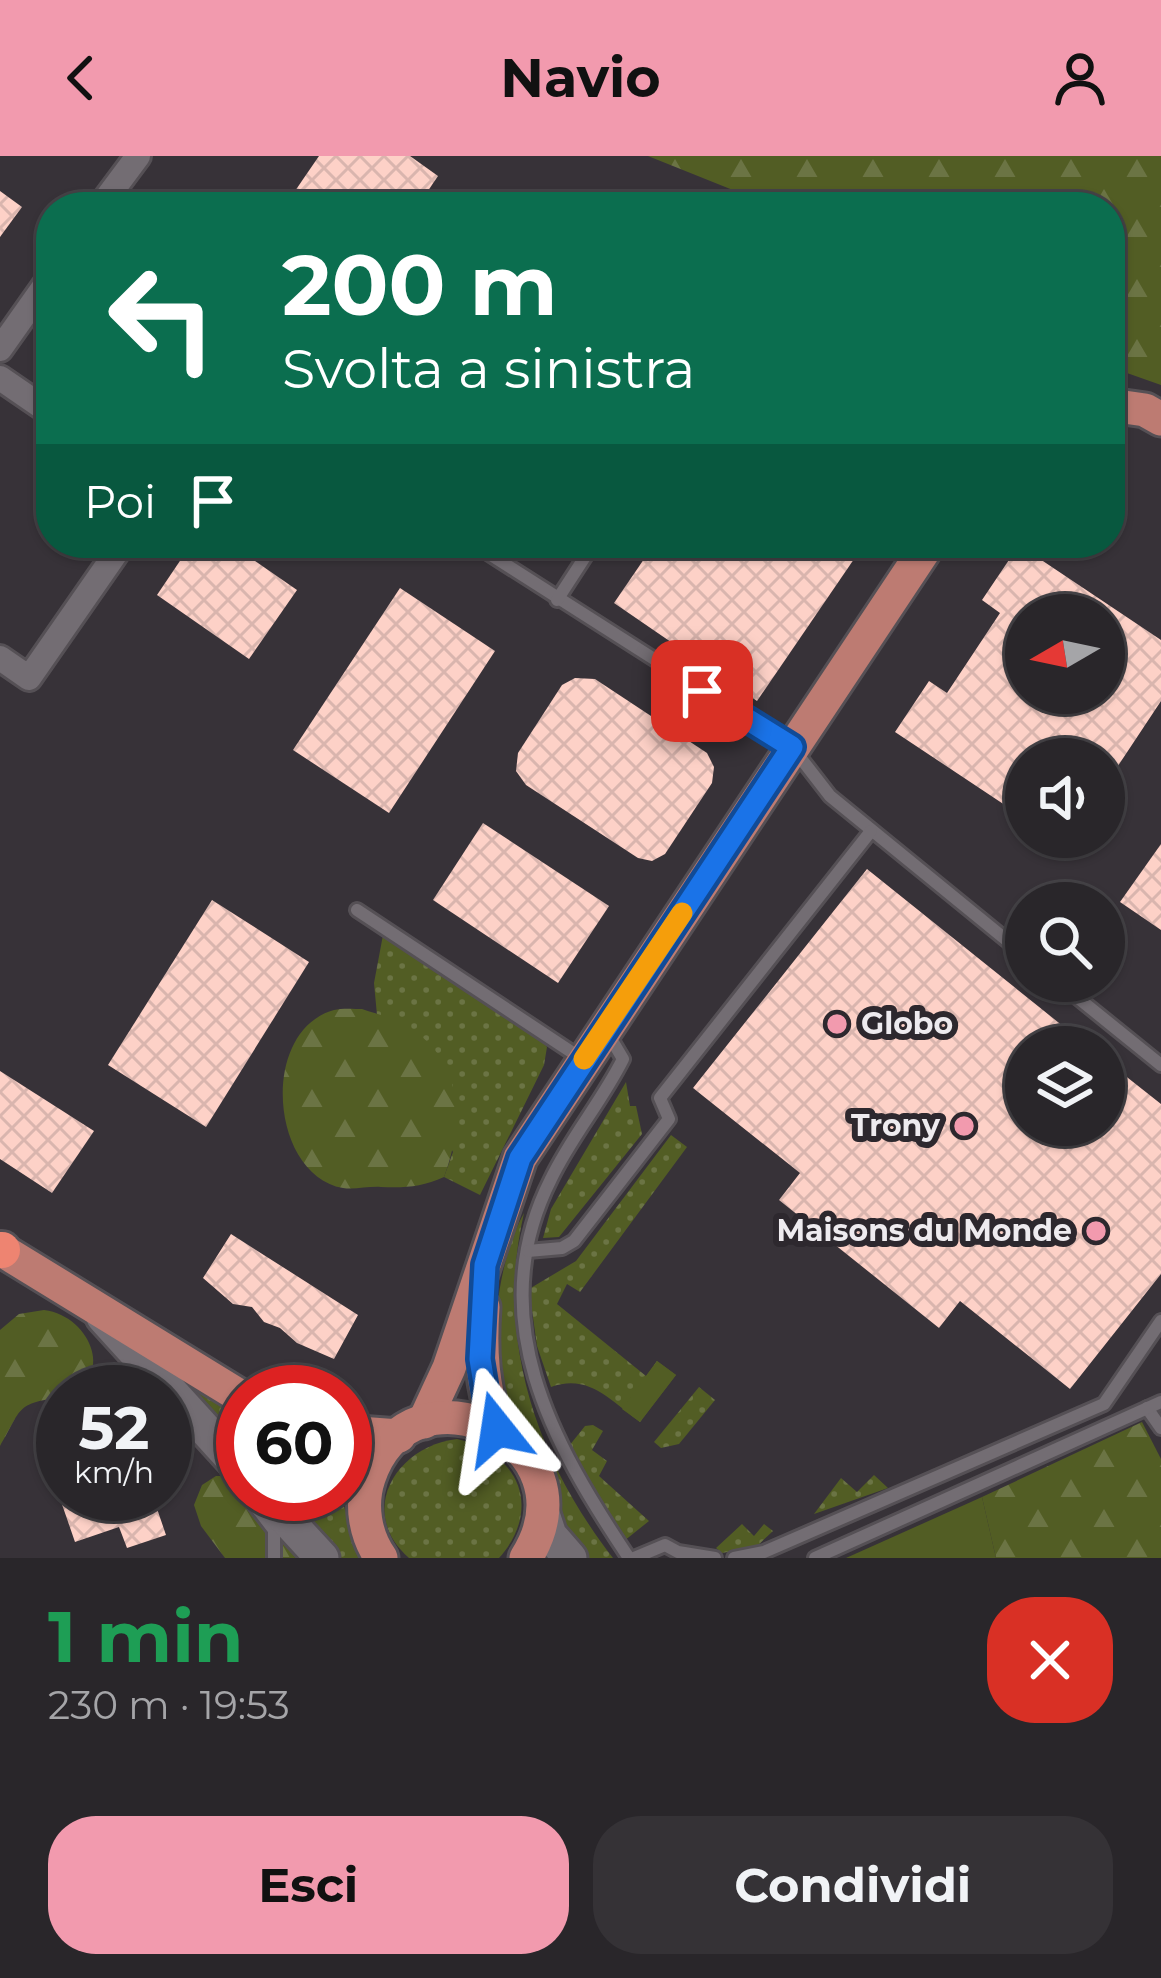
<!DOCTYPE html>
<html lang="it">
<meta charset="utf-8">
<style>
:root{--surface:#29262a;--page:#353236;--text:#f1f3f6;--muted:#a5a5a8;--line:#454347;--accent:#f29aae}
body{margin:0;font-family:Montserrat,sans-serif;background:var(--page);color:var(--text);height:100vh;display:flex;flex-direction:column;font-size:45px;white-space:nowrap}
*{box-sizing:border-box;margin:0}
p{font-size:39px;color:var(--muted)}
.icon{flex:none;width:66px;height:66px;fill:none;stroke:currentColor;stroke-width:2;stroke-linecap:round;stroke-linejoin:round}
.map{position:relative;height:1402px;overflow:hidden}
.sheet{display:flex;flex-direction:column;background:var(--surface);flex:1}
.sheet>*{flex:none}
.banner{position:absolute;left:36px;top:36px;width:1089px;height:366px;border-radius:48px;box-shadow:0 3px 9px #0004,0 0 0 3px var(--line);background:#0b6e4f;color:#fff;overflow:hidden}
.needle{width:78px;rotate:261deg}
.buttons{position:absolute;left:1005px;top:438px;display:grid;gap:24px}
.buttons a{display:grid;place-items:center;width:120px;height:120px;border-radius:50%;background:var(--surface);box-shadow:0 3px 9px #0004,0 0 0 3px var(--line);font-size:60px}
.speed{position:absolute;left:36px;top:1209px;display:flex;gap:24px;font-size:60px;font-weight:700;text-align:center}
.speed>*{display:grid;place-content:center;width:156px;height:156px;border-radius:50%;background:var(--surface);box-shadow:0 3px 9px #0004,0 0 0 3px var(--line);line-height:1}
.speed small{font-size:30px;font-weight:400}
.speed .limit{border:18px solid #d22;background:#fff;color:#111}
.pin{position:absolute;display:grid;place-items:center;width:102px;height:102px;color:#fff;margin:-51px;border-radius:24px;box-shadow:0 6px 18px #0006}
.me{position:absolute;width:132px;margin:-66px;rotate:345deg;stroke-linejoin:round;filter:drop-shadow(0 0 9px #0008)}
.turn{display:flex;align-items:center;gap:42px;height:252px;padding:0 48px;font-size:54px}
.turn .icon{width:156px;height:156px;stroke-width:2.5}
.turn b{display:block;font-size:84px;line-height:102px}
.then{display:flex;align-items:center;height:114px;padding:0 48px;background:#0003;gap:24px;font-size:45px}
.round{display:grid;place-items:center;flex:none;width:126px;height:126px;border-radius:48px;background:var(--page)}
.overview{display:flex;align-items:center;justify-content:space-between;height:204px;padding:0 48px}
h1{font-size:72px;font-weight:700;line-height:90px;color:#1e9e55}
.cta{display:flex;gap:24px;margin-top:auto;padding:24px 48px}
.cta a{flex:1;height:138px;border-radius:48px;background:var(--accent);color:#111;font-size:48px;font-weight:700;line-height:138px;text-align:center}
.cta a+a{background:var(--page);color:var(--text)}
header{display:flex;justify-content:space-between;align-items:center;height:156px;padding:0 48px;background:var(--accent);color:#111;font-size:54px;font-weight:700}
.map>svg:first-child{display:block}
.grass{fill:url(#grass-dots)}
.forest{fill:url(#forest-firs)}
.garden{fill:#525d24}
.building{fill:url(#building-cross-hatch);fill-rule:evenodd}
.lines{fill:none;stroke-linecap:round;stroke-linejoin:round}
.service-casing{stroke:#555055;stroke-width:18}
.minor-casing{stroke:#555055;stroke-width:30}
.secondary-casing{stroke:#555055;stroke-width:39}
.primary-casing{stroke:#555055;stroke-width:39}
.motorway-casing{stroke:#555055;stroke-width:42}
.service{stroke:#736d73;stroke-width:12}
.minor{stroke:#736d73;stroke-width:24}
.secondary{stroke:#736d73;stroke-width:33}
.primary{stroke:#bd7b72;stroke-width:33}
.motorway{stroke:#ee8471;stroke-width:36}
.route-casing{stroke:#114b97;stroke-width:30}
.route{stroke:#1a73e8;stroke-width:21}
.slow{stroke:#f59e0b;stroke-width:21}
.poi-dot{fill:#f29aae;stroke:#2d282e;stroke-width:4.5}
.labels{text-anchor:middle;stroke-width:12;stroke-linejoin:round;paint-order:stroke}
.poi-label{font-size:30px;font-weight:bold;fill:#eeebef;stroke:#2d282e;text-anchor:end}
</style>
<header><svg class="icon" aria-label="back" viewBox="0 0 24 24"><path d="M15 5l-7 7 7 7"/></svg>Navio<svg class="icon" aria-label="person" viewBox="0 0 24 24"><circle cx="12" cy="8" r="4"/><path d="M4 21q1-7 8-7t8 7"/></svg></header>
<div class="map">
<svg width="1161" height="1402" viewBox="0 0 1161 1402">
<defs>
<pattern id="grass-dots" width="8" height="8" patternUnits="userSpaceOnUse" patternTransform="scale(3)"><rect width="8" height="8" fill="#525d24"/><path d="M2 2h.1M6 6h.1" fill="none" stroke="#6b7444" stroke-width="1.8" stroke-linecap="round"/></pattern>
<pattern id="forest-firs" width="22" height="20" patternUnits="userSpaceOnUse" patternTransform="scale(3)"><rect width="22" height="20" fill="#525d24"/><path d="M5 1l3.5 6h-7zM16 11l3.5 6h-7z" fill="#6b7444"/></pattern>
<pattern id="building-cross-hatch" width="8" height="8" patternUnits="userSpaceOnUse" patternTransform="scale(3)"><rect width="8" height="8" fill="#fdd1c7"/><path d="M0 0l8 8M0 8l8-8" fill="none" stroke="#d9b5ae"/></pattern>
</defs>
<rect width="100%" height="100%" fill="#373238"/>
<g class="grass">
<path d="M383,779l156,100 8,12 -3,18 -64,130 -36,-18 9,-25 -76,-137 -3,-32z"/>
<path d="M626,926l4,24h6l6,28 -83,103 -16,1 8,-29z"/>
<path d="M671,979l16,12 -107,145 -13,-8 -10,20 89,72 11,-15 19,14 -36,47c-29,-21 -51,-49 -89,-35l-14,-41 -8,-57 47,-28z"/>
<path d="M524,1057c-29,125 12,246 89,345h-36l-10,-13c-10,-30 -15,-70 -32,-97 -9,-15 -28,-26 -33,-44 -15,-53 -5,-143 22,-191z"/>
<path d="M699,1231l16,13 -36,44 -18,4 -7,-6z"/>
<path d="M201,1236l42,26v39l-48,-63z"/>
<path d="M593,1269l10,6 -11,19 15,11 -8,15 50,45 -25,20 -55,-95 16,-20z"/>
<path d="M457,1283c62,13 86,70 42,119h-90c-53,-46 -13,-112 48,-119z"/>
<path d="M874,1319l14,13 -74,26 27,-36 16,14z"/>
<path d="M276,1338h64l21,64h-30z"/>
<path d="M742,1368l12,12 10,-12 9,7 -17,16 -34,6 -6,-5z"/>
</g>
<g class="forest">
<path d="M648,0h513v229l-51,-18v-160h-335z"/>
<path d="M362,853c14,5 32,9 45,17 56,34 58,95 37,151 -22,10 -39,11 -63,10 -12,-1 -27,3 -38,1 -73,-13 -84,-157 -9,-178 8,-2 20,-1 28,-1z"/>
<path d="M44,1154c49,6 72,74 19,82l-1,5c-48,7 -39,11 -62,49v-116l19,-16z"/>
<path d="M1142,1266l19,37v99h-165l-14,-61z"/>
<path d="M216,1320h13l76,82h-80l-24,-32 -7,-21 8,-20z"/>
</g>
<g class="garden">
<path d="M657,1205l19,14 -36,47 -18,-13z"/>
<path d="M982,1341l14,61h-150z"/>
</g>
<g class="building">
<path d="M319,0h91l28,20 -21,31h-133z"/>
<path d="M0,35l22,16 -22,30z"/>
<path d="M192,387h37l68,47 -48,69 -92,-64z"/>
<path d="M655,387h210l-108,158 -143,-98z"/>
<path d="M1019,389l142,95v61l-57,86v-28h-78v60l-131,-87 34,-51 18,12 53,-80 -18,-13zM1026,459h78v78h-78z"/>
<path d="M400,432l95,63 -106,162 -96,-63z"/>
<path d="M575,522l20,1 112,74 7,14 -2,16 -47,71 -13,7 -14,-3 -112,-73 -10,-14 2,-18 44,-68z"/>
<path d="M483,667l126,83 -51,77 -125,-83z"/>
<path d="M1161,688v86l-41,-28z"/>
<path d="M867,713l222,178h-63v78h78v-66l57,45v170l-91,115 -110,-88 -21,27 -160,-128 21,-27 -107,-85z"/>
<path d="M212,744l97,62 -103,165 -98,-62z"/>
<path d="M0,915l94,60 -42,62 -52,-34z"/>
<path d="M231,1078l127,81 -24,44 -37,-16 -17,-15 -16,-6 -12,-15 -19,-3 -30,-26z"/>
<path d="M63,1264v74h89l14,41 -39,13 -8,-21 -44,15 -39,-113z"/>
</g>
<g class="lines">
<defs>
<g id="service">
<path d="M472,387l320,204 38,49 196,160"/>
<path d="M557,444l37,-57"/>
<path d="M357,754l225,149"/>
<path d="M1057,825l104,84"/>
<path d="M607,876l16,27c-21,42 -52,78 -72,120 -70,138 1,264 78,379"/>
<path d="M528,1095l34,-3 12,-7 95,-122 -9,-21 211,-267"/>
<path d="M1147,1252l14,20"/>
<path d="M246,1338l28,36v28"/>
<path d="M634,1402l31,-13 13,7 37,6"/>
<path d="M734,1402l30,-6 340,-148 57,-83"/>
<path d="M815,1402l346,-156"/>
</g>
<g id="minor">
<path d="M100,51l38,-51"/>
<path d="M0,193l51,-72"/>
<path d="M0,222l51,35"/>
<path d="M0,502l29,20 94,-135"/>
</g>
<g id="secondary">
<path d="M103,1161l140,154"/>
<path d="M263,1338l59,64"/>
<path d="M543,1358l7,21 20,23"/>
</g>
<g id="primary">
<path d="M1110,249l35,5 16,9"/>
<path d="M0,1093l243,149"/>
<path d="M483,1151c-3,44 -1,79 14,122"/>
<path d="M424,1266l25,-54 71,-210 409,-615"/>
<path d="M345,1276l54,4"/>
<path d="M381,1402c-16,-23 -21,-53 -12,-80 41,-124 231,-37 157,80"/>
</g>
<path id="motorway" d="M0,1094h2"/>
</defs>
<use href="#service" class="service-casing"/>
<use href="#minor" class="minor-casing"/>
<use href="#secondary" class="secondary-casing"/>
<use href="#primary" class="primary-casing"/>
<use href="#motorway" class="motorway-casing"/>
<use href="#service" class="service"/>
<use href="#minor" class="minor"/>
<use href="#secondary" class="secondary"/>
<use href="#primary" class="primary"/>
<use href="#motorway" class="motorway"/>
</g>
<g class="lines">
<defs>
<path id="route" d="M497,1273l-11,-33 -6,-37 5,-94 35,-107 272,-411 -90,-56"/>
</defs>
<use href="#route" class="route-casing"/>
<use href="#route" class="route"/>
<path class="slow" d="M584,903l98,-146"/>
</g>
<g class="poi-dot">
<circle cx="837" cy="868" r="12"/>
<circle cx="964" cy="970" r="12"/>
<circle cx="1096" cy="1075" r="12"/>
</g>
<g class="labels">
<g class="poi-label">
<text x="861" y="878" text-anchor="start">Globo</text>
<text x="940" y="980">Trony</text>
<text x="1072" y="1085">Maisons du Monde</text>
</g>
</g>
</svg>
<div class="buttons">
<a><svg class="needle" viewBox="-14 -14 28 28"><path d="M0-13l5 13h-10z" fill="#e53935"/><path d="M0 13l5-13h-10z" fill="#a5a5a8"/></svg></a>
<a><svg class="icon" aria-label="sound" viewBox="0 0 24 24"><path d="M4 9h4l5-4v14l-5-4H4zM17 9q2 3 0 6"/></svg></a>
<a><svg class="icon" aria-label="search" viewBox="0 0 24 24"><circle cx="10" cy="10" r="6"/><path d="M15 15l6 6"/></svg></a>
<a><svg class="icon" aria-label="layers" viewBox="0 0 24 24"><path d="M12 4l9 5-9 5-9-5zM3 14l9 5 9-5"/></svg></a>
</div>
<div class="speed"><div>52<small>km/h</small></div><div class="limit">60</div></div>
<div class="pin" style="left:702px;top:535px;background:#d93025"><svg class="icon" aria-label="arrive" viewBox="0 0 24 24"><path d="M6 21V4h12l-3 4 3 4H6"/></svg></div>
<svg class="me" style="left:497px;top:1273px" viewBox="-20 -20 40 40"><path d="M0-17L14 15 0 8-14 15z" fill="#1a73e8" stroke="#fff" stroke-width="4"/></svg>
<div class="banner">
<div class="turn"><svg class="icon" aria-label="left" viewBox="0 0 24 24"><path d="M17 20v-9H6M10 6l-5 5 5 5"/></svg><div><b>200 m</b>Svolta a sinistra</div></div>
<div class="then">Poi<svg class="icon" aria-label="arrive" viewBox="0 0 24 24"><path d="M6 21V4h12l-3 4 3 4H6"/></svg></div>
</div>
</div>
<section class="sheet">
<div class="overview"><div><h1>1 min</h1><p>230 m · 19:53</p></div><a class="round" style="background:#d93025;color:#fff"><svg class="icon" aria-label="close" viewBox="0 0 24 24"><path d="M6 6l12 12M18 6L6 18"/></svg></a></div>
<div class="cta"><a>Esci</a><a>Condividi</a></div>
</section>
